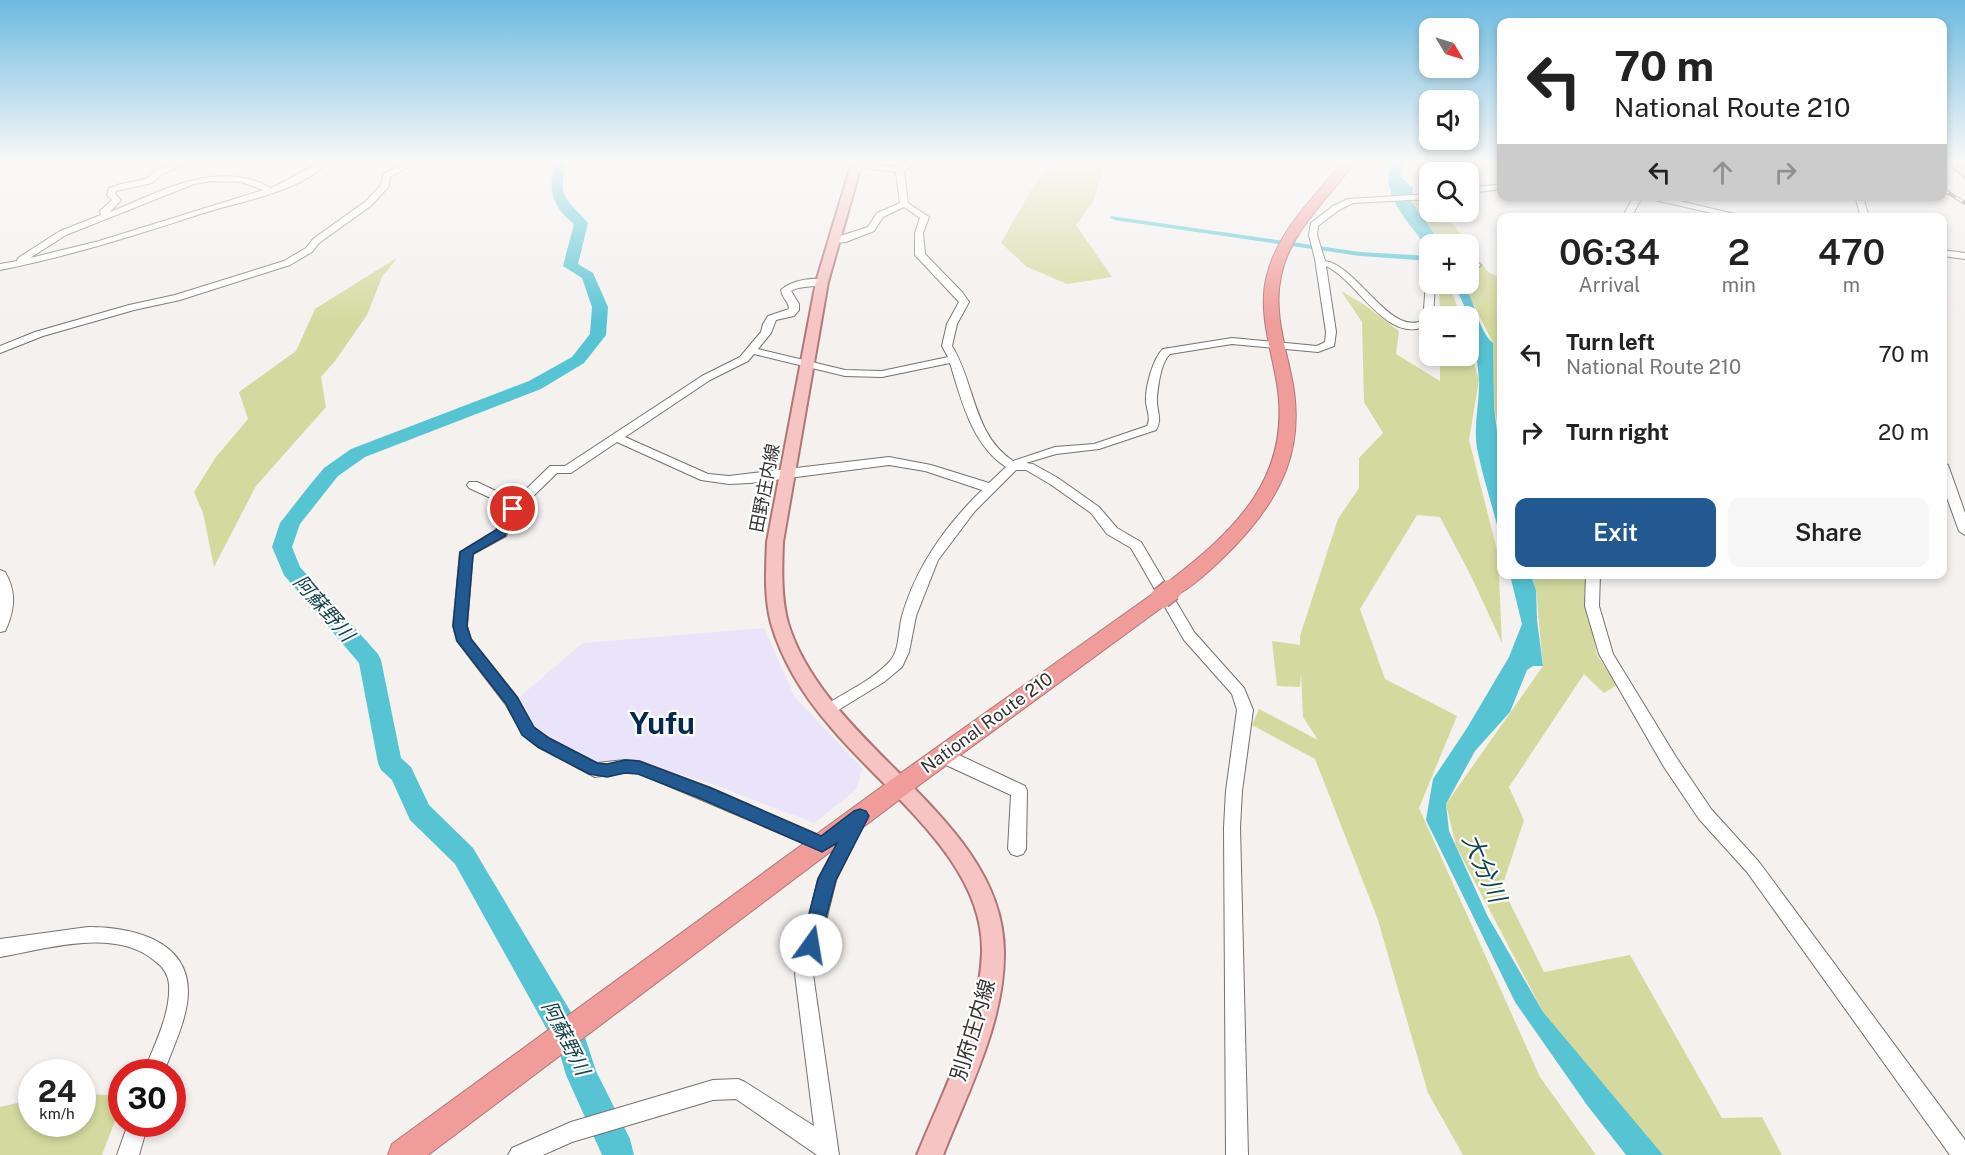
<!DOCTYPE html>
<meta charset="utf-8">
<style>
:root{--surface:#fff;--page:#f6f6f6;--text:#222;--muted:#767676;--accent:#225991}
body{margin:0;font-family:"Public Sans","Noto Sans JP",sans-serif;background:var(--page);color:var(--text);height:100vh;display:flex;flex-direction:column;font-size:22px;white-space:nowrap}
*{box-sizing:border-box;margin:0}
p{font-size:20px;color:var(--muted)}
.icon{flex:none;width:33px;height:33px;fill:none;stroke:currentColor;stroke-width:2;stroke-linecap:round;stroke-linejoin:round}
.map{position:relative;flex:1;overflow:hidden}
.drawer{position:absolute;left:1497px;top:213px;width:450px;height:366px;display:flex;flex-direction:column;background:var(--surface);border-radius:12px;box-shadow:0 3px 9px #0003}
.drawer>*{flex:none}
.top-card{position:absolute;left:1497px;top:18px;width:450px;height:183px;border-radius:12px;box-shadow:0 3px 9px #0003;background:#fff;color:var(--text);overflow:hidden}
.needle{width:39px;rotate:128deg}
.controls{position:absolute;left:1419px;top:18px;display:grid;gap:12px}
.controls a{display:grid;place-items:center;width:60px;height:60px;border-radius:12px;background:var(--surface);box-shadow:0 3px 9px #0003;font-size:30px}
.speed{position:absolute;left:18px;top:1059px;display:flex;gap:12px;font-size:30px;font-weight:700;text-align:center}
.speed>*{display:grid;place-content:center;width:78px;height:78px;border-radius:50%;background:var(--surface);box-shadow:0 3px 9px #0003;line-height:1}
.speed small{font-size:15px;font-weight:400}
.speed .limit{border:9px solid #d22;background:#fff;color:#111}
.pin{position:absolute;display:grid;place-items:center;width:51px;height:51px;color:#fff;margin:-26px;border:3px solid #fff;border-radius:50%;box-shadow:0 2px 6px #0007}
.me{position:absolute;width:66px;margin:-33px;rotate:13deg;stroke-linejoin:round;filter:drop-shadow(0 0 4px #0008)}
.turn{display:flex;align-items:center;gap:21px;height:126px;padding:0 18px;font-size:27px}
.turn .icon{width:78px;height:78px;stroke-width:2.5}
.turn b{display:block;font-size:42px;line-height:51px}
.lanes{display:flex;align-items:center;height:57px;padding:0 18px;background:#0003;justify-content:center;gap:30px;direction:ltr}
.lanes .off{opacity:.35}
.eta{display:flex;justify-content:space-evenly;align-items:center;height:102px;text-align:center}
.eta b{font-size:36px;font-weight:600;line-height:42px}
.button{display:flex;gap:12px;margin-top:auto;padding:12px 18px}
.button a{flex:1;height:69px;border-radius:12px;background:var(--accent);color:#fff;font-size:24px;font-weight:600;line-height:69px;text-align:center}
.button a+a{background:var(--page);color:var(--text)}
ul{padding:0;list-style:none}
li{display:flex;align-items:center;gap:18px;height:78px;padding:0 18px}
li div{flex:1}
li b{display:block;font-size:22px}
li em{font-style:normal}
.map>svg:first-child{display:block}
.commercial{fill:#e9e4fa}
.green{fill:#d4da9f}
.water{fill:#56c4d3}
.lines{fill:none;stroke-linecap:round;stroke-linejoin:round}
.canal{fill:#56c4d3;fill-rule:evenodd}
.river{fill:#56c4d3;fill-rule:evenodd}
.minor-casing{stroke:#757270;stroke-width:2}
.major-casing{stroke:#ae7776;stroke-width:4}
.highway-casing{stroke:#ae7776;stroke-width:2}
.minor{fill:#fff;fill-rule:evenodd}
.major{fill:#f6c4c3;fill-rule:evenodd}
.highway{fill:#f09c9b;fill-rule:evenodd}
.rail-casing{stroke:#767473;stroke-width:4}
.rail{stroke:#fff;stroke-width:2;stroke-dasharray:8;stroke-linecap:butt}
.highway-bridge-casing{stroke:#ae7776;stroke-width:24;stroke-linecap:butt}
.highway-bridge{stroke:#f09c9b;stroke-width:21}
.route{fill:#225991;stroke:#163a5e;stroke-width:1.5}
.labels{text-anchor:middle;stroke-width:4.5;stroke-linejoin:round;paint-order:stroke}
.street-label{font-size:18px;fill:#343332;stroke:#fff}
.water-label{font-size:20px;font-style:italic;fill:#13454c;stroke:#fff}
.near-street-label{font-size:21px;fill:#343332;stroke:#fff}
.near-water-label{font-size:24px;font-style:italic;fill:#13454c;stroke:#fff}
.town-label{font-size:30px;font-weight:bold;fill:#032a4f;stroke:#fff}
</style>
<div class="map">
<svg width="1965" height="1155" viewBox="0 0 1965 1155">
<rect width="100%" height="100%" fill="#f4f1ef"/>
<path class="commercial" d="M764,628l30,68 68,72 -5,21 -43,34 -107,-41 -78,-22 -39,7 -63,-42 -10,-26 66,-56z"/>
<g class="green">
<path d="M1052,162h54l-13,40 -17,23 36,52 -45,7 -40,-17 -26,-24 29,-51z"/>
<path d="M1419,199l19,24h14l16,21h-25l-31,-42z"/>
<path d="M1469,245l19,27 13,6v162l-7,-32 -1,-65 -30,-59h5z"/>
<path d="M398,257l-16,20 -15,38 -32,46 -14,16 5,30 -70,79 -42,81 -11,-54 -9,-21 22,-35 32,-38 -9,-27 57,-41 19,-42z"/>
<path d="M1439,284h6l9,13 6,19h-20z"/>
<path d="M1341,291l24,14 34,26 -3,23 44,27v-25h28l1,-11 10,35 -10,60 29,114 4,89 -31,-67 -31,-59 -23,-2 -57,94 25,70 72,37 -38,92 121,269 56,78h-133l-35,-62 -51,-176 -62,-158 -63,-34 7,-16 59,31 -15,-23 -2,-44 -1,14 -23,-1 -5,-45 28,4v-9l38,-117 21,-31v-30l24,-25 -19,-31 -2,-80z"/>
<path d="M1532,575h58l-6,18 13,62 20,30 -13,8 -20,-19 -75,113 15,33 -22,67 42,85 86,-17 92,163 40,-1 20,38h-124l-115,-143 -87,-166 -10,-42 97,-138 -7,-76z"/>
<path d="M83,1094l27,1 8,18 -16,42h-102v-48l31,-7 1,24h50z"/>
</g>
<g class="water">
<path d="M1391,162h12l-3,14 13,12 -1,14 30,42h-12l-1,6c-18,-26 -50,-54 -38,-88z"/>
<path d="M1452,284h11c13,17 14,45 30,59l1,65 7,55v78c-7,-31 -18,-62 -24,-93 -4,-23 3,-46 2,-69 -3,-31 -8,-70 -27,-95z"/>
<path d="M1510,575h21l5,15 1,30 6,46h-10l-6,4 -17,42 -35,39 -29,53 3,27 38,84 56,97 120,143h-37l-39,-50 -72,-103 -89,-182 7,-41 34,-51 42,-71 13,-33z"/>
</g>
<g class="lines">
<path class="canal" d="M1111,216l249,36 70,4v5l-70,-5 -246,-36 -4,-2z"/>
<path class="river" d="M555,162h12c-11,37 0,36 21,61l-10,41 15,9 15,34 -2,28 -22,28 -43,26 -176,68 -27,19 -38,48 -8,23 8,20 78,87 3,6 20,98 10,9 18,38 44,43 111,186 12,37 34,68 4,16h-32l-36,-80 -7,-24 -104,-187 -45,-44 -18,-40 -11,-10 -3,-7 -19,-100 -75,-88 -12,-28 8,-24 29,-37 15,-18 27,-19 178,-68 43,-24 18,-23 2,-27 -10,-29 -19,-12 11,-42c-22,-17 -27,-36 -19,-62z"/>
<defs>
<g id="minor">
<path d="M179,162h10l-27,12 -10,9 -36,8 -1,3 6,6 -11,12c50,-20 107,-54 161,-24 15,-6 46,-27 58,-26 -31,30 -82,38 -122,50 -68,22 -136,44 -207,58v-6l17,-3 1,-3 42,-27 41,-16 -1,-4 12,-11 -5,-5 2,-7 12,-4 25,-5 10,-9zM212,181l29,1 22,8 -164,51 -69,17 36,-23 128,-51z"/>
<path d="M407,162h10l-27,15 -1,9 -17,19 -53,38 -7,9 -22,13 -110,35 -46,10 -91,26 -43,17v-7l35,-14 94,-27 46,-10 109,-34 22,-13 7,-9 53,-38 15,-16 2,-11z"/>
<path d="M906,162h9l-11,9 4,32 21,14 -6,16 2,21 37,38 7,10 -12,22 -5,22c23,37 21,89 61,115l42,-14 39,-3 53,-18c4,-8 0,-15 -1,-24 -1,-14 7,-44 17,-53l69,-11 85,8 8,-4 1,-10 -11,-73 -6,-24 2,-12 22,-17 15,-7 82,-5v5l-77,4 -14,7 -21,16 -1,9 8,26c32,4 66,77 98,59l3,-36 4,-3v3h5l-2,32h-3v8c-42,25 -72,-44 -104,-58l10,66 -2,14 -16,6 -86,-8 -62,10c-9,8 -12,32 -13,44 -1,13 6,20 -1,32l-57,19 -43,5 -30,9 7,1 25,14 41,29 18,21 24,14 53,90 50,56 9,22 -11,81 -2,36 8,328h-22l-2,-328 2,-36 11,-81 -5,-16 -48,-54 -53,-92 -24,-14 -16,-21 -41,-29 -24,-14h-10l-41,41 -37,49 -22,56 -7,36 -7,15 -18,15 -57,35 -5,-2 -3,-4 3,-4c22,-14 51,-27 68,-46 10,-11 8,-31 12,-45 14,-49 44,-91 80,-126l-57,-19 -36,-6 -139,18 -21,1 -28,-4 -84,-38 -46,31h-14l-39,38 -12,25 -33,18 -6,72 4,13 46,58 16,30 17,12 47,24 28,-3 14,1 72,27 117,51 3,5 -3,5 -6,2 -184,-78 -13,-1 -30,5 -57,-30 -15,-12 -17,-30 -49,-64 -4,-15 7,-74 36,-22 12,-24 -39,-18 -2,-3 2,-3h8l38,18 35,-34h15l137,-90 38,-19 21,-25 2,-8 5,-8 21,-7c0,-7 -7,-11 -8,-19 9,-9 35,-15 46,-8 -10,7 -25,2 -36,9l8,13v6l-5,6 -18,4 -5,13 -13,16 87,21 37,1 66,-14 -6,-11 5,-22 12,-22 -44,-47v-22l5,-15 -16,-11 -21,10 -9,14 -28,11 -13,1 -5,-3 40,-13 9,-14 23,-10 -4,-31 -40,-5 -4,-2 1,-2 45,4zM754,354l91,22 37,1 68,-14c11,36 22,82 56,104l-17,16 -58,-18 -42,-8 -160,19 -21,-2 -83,-37 85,-57 38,-19z"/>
<path d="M1502,184v5l-34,4v-5z"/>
<path d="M1634,196h25l92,22h-18l-91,-21 -11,21h-9z"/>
<path d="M1855,196h8l6,22h-8z"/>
<path d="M1942,250l23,3v6l-23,-3z"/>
<path d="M1476,262l5,3 -2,2 -11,2v-6z"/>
<path d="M1942,461l6,4 17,48v22l-6,-4 -17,-47z"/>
<path d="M0,570l5,2c11,19 10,35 2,55l-2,4 -5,1z"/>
<path d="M1586,574h14l-1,32 14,48 63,103 35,52 48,53 206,278v15h-15l-203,-283 -48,-53 -35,-52 -65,-113 -14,-48z"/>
<path d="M944,748l81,38 2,5 -1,58 -3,5 -6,2 -6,-2 -3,-5 3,-54 -65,-30 -10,-11 2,-4z"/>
<path d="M856,817l6,2 2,5 -28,56 -23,94 26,181h-22l-81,-56 -23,1 -141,42 -29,13h-35l4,-7 59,-26 142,-42 25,-1 7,3 69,44 -19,-152 23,-95 32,-60z"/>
<path d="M88,927c42,0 101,12 100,66 -1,27 -15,54 -24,79h-20c10,-27 27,-58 25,-88 -1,-10 -6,-17 -14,-23 -40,-34 -108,-12 -155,-4v-18z"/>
<path d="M128,1124h20l-9,31h-22z"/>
</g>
<g id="major">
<path d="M852,162h10l-34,120 -45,260c-1,27 -2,55 5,81 38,125 215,195 216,328 1,71 -36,140 -61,204h-26c26,-64 62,-131 65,-202 3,-93 -100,-163 -153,-228 -25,-29 -47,-64 -58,-102 -7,-27 -5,-54 -4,-81l49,-260z"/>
<path d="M1948,162h10l7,6v9z"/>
</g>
<path id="highway" d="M1343,162h12c-26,36 -65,69 -74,114 -7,31 2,63 9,94 18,75 -7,127 -59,180 -13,13 -44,44 -61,47l-2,6 -261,191 -479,361h-40l4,-11 499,-364 263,-187 8,-2 2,-6c71,-54 131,-109 112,-207 -6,-33 -18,-69 -9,-103 11,-44 48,-79 76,-113z"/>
</defs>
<use href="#minor" class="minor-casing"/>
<use href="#major" class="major-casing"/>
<use href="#highway" class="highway-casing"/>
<use href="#minor" class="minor"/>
<use href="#major" class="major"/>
<use href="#highway" class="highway"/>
<defs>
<path id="rail" d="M1942,189l23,14"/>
</defs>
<use href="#rail" class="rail-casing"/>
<use href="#rail" class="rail"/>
<defs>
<path id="highway-bridge" d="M1161,598l10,-8"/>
</defs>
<use href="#highway-bridge" class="highway-bridge-casing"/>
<use href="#highway-bridge" class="highway-bridge"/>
</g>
<linearGradient id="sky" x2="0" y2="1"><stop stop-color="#6dbae0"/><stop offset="0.5" stop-color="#faf9f8"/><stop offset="1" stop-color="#faf9f8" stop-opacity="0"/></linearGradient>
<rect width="1965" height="323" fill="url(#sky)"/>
<path class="route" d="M513,505l6,4 -14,27 -32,18 -6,72 4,13 46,58 17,30 15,11 48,25 10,1 18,-4 14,1 72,27 110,48 33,-25 6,-2 6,2 3,5 -33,64 -19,71 -6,2 -7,-2 -3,-6 17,-66 19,-36 -15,9 -123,-54 -61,-24 -13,-1 -18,4 -18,-3 -51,-27 -16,-12 -16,-31 -49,-63 -4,-15 7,-74 36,-22 12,-24z"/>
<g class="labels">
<g class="street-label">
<text transform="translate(765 488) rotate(-79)" y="6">田野庄内線</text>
<text transform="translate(987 723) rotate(-36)" y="6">National Route 210</text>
</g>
<g class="water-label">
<text transform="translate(324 608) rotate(49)" y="7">阿蘇野川</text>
<text transform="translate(566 1038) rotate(63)" y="7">阿蘇野川</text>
</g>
<g class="near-street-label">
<text transform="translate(973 1030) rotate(-73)" y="7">別府庄内線</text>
</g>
<g class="near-water-label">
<text transform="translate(1484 868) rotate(66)" y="8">大分川</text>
</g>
<g class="town-label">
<text x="662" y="734">Yufu</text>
</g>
</g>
</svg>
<div class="controls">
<a><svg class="needle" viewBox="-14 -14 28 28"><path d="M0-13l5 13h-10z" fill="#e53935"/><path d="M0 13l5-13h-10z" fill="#767676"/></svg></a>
<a><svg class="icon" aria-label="sound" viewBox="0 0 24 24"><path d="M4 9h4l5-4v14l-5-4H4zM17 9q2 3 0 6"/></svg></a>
<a><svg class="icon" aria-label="search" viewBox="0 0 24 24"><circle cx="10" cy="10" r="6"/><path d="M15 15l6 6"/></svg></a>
<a>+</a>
<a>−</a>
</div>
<div class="speed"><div>24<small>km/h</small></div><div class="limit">30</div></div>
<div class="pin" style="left:513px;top:509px;background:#d93025"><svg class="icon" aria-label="arrive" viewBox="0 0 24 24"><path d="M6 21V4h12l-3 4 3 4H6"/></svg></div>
<svg class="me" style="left:811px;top:945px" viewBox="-20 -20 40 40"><circle r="19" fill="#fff"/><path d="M0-13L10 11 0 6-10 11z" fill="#225991"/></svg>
<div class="top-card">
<div class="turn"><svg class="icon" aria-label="left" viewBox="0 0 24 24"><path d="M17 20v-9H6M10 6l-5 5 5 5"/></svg><div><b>70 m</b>National Route 210</div></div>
<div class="lanes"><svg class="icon" aria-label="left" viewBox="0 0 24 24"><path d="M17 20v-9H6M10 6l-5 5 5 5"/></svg><svg class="icon off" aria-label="ahead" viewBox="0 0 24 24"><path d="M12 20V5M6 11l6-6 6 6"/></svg><svg class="icon off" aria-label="right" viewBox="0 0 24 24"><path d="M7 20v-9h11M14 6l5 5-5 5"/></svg></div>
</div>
<section class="drawer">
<div class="eta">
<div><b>06:34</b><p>Arrival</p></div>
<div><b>2</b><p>min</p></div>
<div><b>470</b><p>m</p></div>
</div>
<ul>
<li><svg class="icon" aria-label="left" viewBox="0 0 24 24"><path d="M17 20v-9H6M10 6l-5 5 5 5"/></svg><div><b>Turn left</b><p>National Route 210</p></div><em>70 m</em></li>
<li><svg class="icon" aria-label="right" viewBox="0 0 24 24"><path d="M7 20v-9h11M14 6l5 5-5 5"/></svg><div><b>Turn right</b></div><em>20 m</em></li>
</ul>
<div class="button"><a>Exit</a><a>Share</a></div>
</section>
</div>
